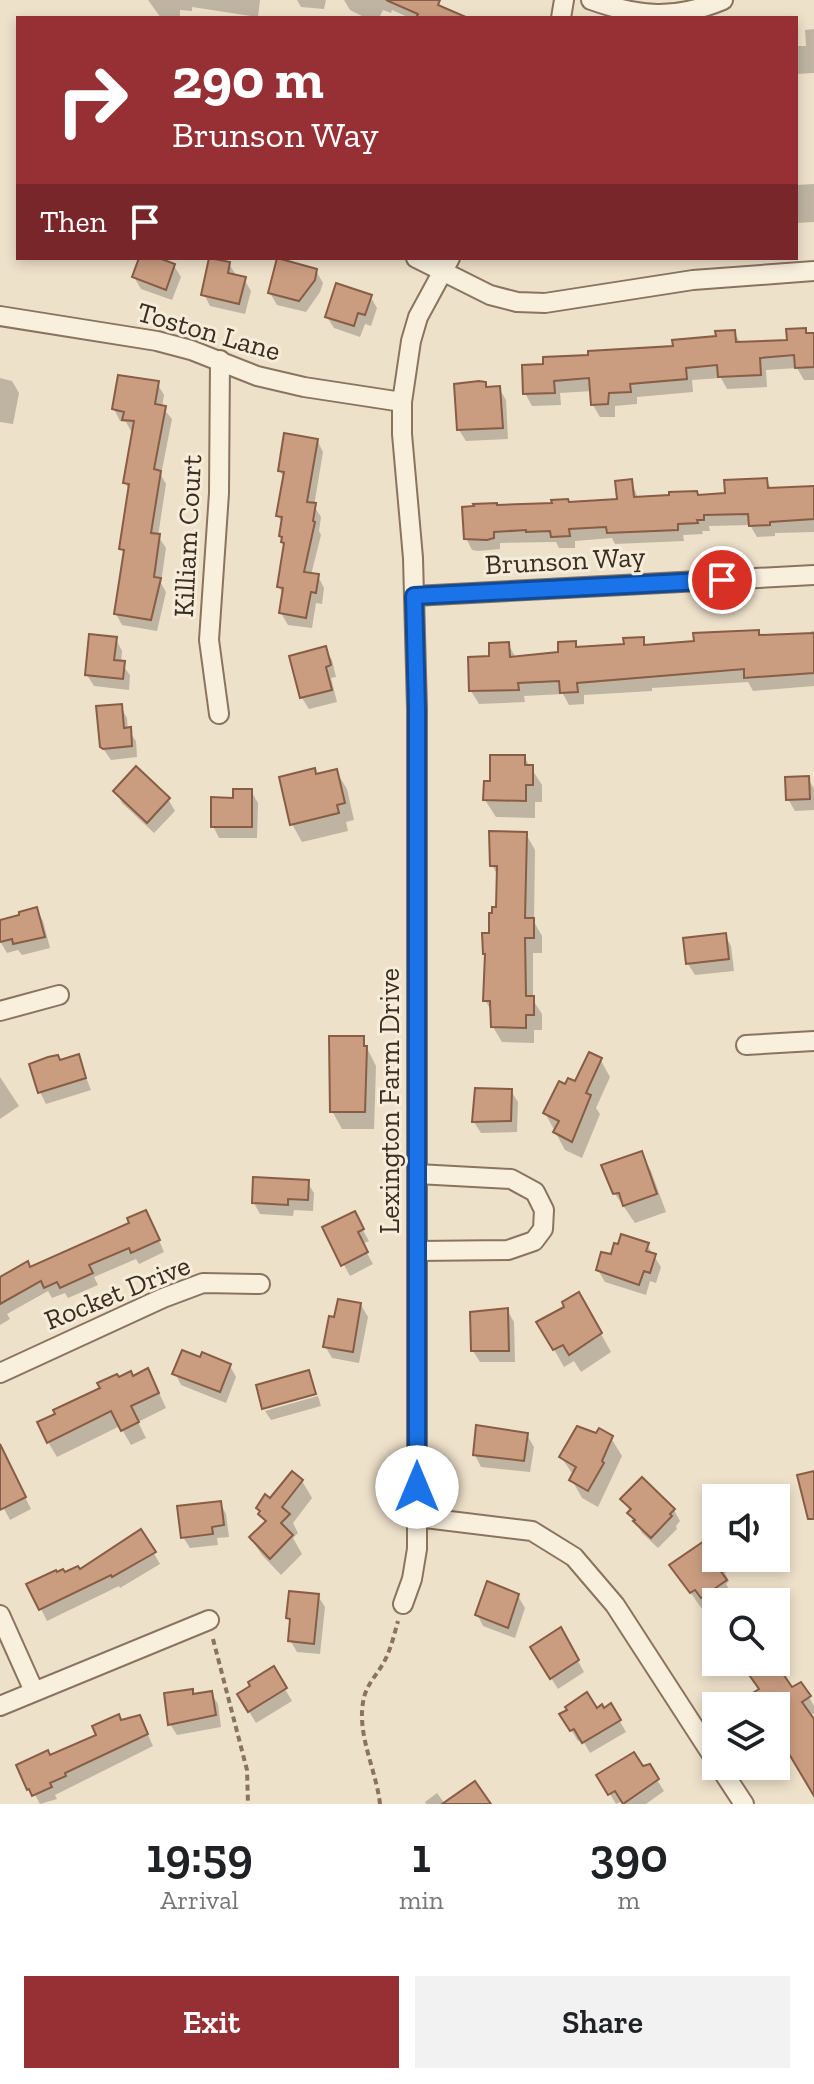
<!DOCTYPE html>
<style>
:root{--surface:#fff;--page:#f2f2f2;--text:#202124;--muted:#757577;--accent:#973035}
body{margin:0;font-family:"Zilla Slab",serif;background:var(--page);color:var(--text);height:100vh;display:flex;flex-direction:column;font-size:30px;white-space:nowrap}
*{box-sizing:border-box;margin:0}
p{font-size:26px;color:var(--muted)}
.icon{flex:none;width:44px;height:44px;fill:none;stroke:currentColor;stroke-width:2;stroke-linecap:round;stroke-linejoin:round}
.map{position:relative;height:1804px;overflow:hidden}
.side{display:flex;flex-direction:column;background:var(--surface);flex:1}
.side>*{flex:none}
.guide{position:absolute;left:16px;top:16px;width:782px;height:244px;border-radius:0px;box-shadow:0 4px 12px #0003;background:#973035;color:#fff;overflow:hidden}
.tools{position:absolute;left:702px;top:1484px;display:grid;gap:16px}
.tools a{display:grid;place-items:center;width:88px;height:88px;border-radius:0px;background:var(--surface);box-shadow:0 4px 12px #0003;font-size:40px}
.pin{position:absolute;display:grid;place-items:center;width:68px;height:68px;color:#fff;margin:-34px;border:4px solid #fff;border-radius:50%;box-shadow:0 2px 8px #0007}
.me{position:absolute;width:88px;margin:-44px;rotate:0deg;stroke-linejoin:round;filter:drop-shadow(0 0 6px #0008)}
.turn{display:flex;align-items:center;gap:28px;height:168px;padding:0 24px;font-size:36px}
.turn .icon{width:104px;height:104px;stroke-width:2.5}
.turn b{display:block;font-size:56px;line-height:68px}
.then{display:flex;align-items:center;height:76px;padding:0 24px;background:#0003;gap:16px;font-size:30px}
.eta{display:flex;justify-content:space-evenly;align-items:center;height:136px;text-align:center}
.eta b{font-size:48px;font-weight:600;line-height:56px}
.primary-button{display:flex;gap:16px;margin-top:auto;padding:16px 24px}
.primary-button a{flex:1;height:92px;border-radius:0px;background:var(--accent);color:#fff;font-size:32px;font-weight:600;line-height:92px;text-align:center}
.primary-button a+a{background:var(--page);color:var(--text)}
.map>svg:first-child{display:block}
.shadow{fill:#0003}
.building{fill:#ca9d81;stroke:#885d45;stroke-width:2}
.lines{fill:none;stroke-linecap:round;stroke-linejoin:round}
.street-casing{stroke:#8a745e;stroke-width:22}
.path{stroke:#8a745e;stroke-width:4;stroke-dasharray:6 4;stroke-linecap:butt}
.street{stroke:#f8efdd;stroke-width:18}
.route-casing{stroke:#114b97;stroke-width:20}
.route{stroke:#1a73e8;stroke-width:14}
.labels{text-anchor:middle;stroke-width:6;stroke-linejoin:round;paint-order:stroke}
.street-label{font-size:28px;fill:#3b2d21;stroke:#f5ecd9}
</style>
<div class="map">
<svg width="814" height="1804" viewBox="0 0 814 1804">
<rect width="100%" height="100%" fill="#eee1ca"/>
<g class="shadow">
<path d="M148,0h112l-2,17 -66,-10v4l-12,-1v8h-19z"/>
<path d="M297,0h29l-2,9 -23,-2z"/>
<path d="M344,0h92l4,8 12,10h-42l-18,-8 -1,3 -8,-3 -4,8h-13l-16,-8z"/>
<path d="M814,29v44l-18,1v-28h10l-1,-16z"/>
<path d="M814,184v38l-18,1v-38z"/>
<path d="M141,258h23l1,4 9,4 7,11 -9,23 -31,-11 -7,-12z"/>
<path d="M229,264l7,11 8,4 7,12 -6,23 -35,-8 -6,-12z"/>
<path d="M316,271l7,12 -3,9 -14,20 -29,-7 -7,-12z"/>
<path d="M370,296l7,12 -6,18 -6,-2 -5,13 -26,-9 -7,-11z"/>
<path d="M805,330l3,5h6v45h-10l-7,-12 -31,2 1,17 -40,2 -6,-11 -29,2 1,12 -56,5v7l-22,2v11h-15l-7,-12 -1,-14 -32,2 1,12 -29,1 -7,-13 -1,-26 151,-19 59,-16 7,12 48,-3z"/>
<path d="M0,378l12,3 7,12 -6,31 -13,-2z"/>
<path d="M157,383l7,12 -2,12 10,12 -11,56 5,9 -8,52 8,12 -5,35 5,9 -9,39 -35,-6 -6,-11 9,-59 -4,-6 9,-58 -5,-8 9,-52h-3l-5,-9 -6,-1 -6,-12z"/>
<path d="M485,384l2,5 12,-1 7,12 2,39 -42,2 -7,-11z"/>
<path d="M317,440l6,12 -9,54 7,11 -2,14 2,4 -10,40 7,1 6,12 -2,16 -6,-1 -4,25 -24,-3 -7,-12 3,-17 -5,-9 7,-41 -5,-10 2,-12 -5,-8 7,-36 -5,-9z"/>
<path d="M766,480l6,10 42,-2v44l-39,1v3l-18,1 -7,-12 -41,1 1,5h-8l1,3 -20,1 1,6 -69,3 -3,-6 -37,3v7h-16l-3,-6 -56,1v6l-22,2 -6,-1 -6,-12 103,-34 50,-3 12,-20 7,17 89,-3z"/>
<path d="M811,631h3v55l-61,5 -5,-9 -96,6v3l-68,4v9l-15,1 -6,-11 -39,2 1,6 -46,2 -8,-13 21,-33 16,-14 8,14 44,-4 15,-11 3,6 48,-3 17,-6 4,6 49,-3 62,-10 2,4 52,-2z"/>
<path d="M116,639l6,12 -1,12 9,12 -1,15 -35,-4 -7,-11z"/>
<path d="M325,648l7,12 4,17 -5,1 6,24 -28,7 -7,-11 -11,-41z"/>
<path d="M120,706l7,12 1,12 8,11 1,16 -26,3 -9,-13z"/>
<path d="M524,757l18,28v17h-7v16l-39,-1 -11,-17 7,-17z"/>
<path d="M314,771l3,5 19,-5 11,18 7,31 -8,2 2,9 -46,11 -10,-18z"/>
<path d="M808,778l6,11v21l-19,1 -7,-12z"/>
<path d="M116,791l52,8 7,12 -21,22 -32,-30z"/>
<path d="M251,791l7,12 -1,35h-38l-6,-12 22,-26z"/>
<path d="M526,834l9,16 -1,72 8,14v17h-9v47l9,14v16h-8v13l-32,-1 -9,-15v-13l-8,-14 6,-65 7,-26 1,-31 -7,-13z"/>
<path d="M36,909l7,12 7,27 -28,7 -4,-5 -11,3 -7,-12v-19z"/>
<path d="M725,935l6,11 3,25 -39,4 -7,-11z"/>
<path d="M362,1038l14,28 -2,63h-32l-10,-18z"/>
<path d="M78,1057l13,33 -45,14 -6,-12 20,-30z"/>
<path d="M600,1059l10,18 -14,31 4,6 -18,44 -17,-8 -20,-37 21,-27 10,-3z"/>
<path d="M0,1077l19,29 -19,13z"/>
<path d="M511,1091l7,11 -1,30 -36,1 -7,-11z"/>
<path d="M641,1153l10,18 15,41 -31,11 -20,-29z"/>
<path d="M307,1182l7,11 -1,18 -19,-1 -1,6 -33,-2 -6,-11z"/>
<path d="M354,1214l15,27 -7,3 11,20 -23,12 -26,-48z"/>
<path d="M152,1224l12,28 -25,12 -3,-5 -42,18 4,8 -30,13 -3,-5 -13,5 -4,-7 -41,23 3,5 -10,6v-47z"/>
<path d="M647,1245l14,22 -5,16 -6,-2 -4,14 -41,-13 -7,-12z"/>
<path d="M579,1294l32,58 -30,20 -7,-11 -10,6 -25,-44 28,-16z"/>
<path d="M340,1301l21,4 7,12 -9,46 -27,-5 -7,-12z"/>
<path d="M507,1310l7,12 1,40h-35l-7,-11z"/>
<path d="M230,1366l6,11 -10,26 -45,-18 -6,-12z"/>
<path d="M132,1378l24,8 10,22 -28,14 8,16 -15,7 -11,-19 -63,31 -9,-15z"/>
<path d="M318,1396l3,10 -50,14 -6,-9z"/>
<path d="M527,1435l7,12 -4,25 -49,-5 -6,-12z"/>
<path d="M611,1438l11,18 -24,51 -16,-9 -10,-18 2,-4 -13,-19z"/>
<path d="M0,1452l8,11 23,46 -21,11 -10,-19z"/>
<path d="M302,1481l10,17 -19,25 5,10 -5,5 9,16 -21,21 -19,-20 -11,-17 15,-14 -8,-16z"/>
<path d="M623,1499l51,11 6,11 -4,5 1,3 -19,19 -16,-15z"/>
<path d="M220,1503l6,11 3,23 -12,1 1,7 -28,3 -7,-11z"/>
<path d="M141,1531l19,33 -40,24 -1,-2 -72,35 -18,-36 50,-13z"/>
<path d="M716,1548v10h6l7,12 -4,3 4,8 -3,3 9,15 -5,3h-14v10l-4,2 -5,-8 -5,3 -30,-43z"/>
<path d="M318,1596l7,11 -5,47 -23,-2 -7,-12 2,-16 -4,-6z"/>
<path d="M518,1596l7,12 -10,30 -32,-12 -6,-12z"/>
<path d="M561,1630l23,42 -26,17 -19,-30z"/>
<path d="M733,1662h40l19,28 8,-5 9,12 5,9v7l-5,4 5,8v67l-38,-63v-23h-16v-16l-16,-21 -3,3z"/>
<path d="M273,1669l19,32 -36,22 -17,-28z"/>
<path d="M192,1691l2,5 17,-3 7,11 3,23 -44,8 -7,-11z"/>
<path d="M611,1706l15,26 -36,21 -8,-14 -4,2 -16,-26 41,-4z"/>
<path d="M139,1715l14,31 -98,49 2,4 -17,5 -21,-39 31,-8z"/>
<path d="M649,1767l15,24 -18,13h-21l-2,-3 -7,3 -17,-28z"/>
<path d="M437,1793l8,11h-19l-1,-2z"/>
</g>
<g class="building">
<path d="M386,0h54l-2,5 30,13h-52l2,-4z"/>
<path d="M139,258h20l16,6 -9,26 -34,-13z"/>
<path d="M209,258l21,4 -2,11 18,4 -7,27 -38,-9z"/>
<path d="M277,258l40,11 -2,11 -16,21 -31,-8z"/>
<path d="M336,283l36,12 -7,20 -7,-2 -4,13 -29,-9z"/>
<path d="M806,328v5h8v34l-19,1 -1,-13 -34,3 1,17 -43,2 -1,-12 -31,3 1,11 -57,5 1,8 -22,1 -1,11 -17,1 -2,-27 -35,3 1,12 -32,1 -1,-29 21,-1v-7l45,-2v-4l85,-5 -1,-6 44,-4 -1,-5 20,-1 1,12 51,-2 -1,-11z"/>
<path d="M118,375l41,6 -4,23 11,2 -12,63 7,2 -10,62 9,1 -6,43 7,1 -10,42 -37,-6 10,-64 -5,-1 10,-65 -6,-1 11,-62 -12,-1 2,-8 -12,-3z"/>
<path d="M479,381l7,1v5l14,-1 3,42 -46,2 -3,-46z"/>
<path d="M284,433l34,6 -11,63 9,1 -3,18 2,1 -11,50 15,2 -3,19 -5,-1 -5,26 -27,-5 4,-25 -6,-1 7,-44 -3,-1 1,-5 -3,-1 3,-19 -6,-1 8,-44 -6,-1z"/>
<path d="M767,478l1,10 46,-2v33l-44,3v3l-21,1 -1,-12 -44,1v5h-7l1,3 -20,1v6l-71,3 -1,-6 -37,2 1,7 -19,1 -1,-6 -24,1v-2l-32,2v6l-7,2 -23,-1 -2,-32 12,-1 -1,-2 24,-1v2l55,-2 -1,-3 17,-1 1,3 48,-3 -2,-18 17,-2 2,18 35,-2v-3l28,-1 1,4 27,-2 -1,-13z"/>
<path d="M759,630v5l55,-2v40l-70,5v-9l-167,14 1,9 -18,1 -1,-12 -41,2 1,7 -50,1 -1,-34 21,-1v-13l20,-1 1,15 48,-5v-10l18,-1v6l48,-3 -1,-6 21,-1v8l50,-4 -1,-8z"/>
<path d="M89,634l28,3 -3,23 11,1 -2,18 -38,-4z"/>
<path d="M326,646l5,19 -5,2 6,23 -32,8 -11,-42z"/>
<path d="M122,704l2,24 7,-1 1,19 -29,3 -3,-2 -4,-41z"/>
<path d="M490,755h35v10h8v20h-7v16l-43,-1 1,-19h6z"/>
<path d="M136,766l34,32 -23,25 -34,-32z"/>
<path d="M315,768l1,6 21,-5 8,34 -8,2 2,8 -49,12 -11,-48z"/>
<path d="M809,776l1,23 -24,1 -1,-23z"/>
<path d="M233,789h19v38h-41v-30l22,1z"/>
<path d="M489,831l38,1 -2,86h9v20h-9l1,58h8v19h-8v13l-35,-1 -1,-26h-7l2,-47h-2l-1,-21h7v-20h3v-6h4l1,-41h-7z"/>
<path d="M37,907l8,30 -32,7 -1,-5 -12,3v-22l19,-5v-3z"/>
<path d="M726,933l3,26 -43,5 -3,-26z"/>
<path d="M329,1036h35v10h3l-2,66h-35z"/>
<path d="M589,1052l13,6 -16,35 5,2 -19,47 -19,-10 6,-11 -16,-8 16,-32 6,3 3,-6 7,3z"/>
<path d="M79,1054l7,24 -48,15 -9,-29 19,-7 10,-2 2,5z"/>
<path d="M475,1088l37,1 -1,32 -39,1z"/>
<path d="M642,1151l15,43 -34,12 -4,-13 -6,1 -12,-29z"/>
<path d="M253,1177l56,3 -1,20 -20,-1v6l-36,-2z"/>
<path d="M146,1210l14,30 -29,13 -2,-5 -40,17 4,8 -33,15 -3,-6 -13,6 -3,-7 -41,23v-27l28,-16 2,6 99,-44 -2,-5z"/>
<path d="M355,1211l9,18 -6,3 10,20 -27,14 -19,-39z"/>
<path d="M621,1234l28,9 -3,8 10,3 -6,19 -6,-2 -5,14 -43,-15 5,-18 10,2 3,-11 4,1z"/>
<path d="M579,1292l23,41 -33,22 -6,-10 -10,5 -17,-28 28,-15 -2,-5z"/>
<path d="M338,1299l23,4 -8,49 -30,-5 6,-31 5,1z"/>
<path d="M508,1308l1,43h-38l-1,-39z"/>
<path d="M182,1350l18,7 2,-5 29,12 -11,28 -48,-18z"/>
<path d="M148,1368l11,25 -28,13 8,16 -18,9 -10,-20 -64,32 -10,-21 18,-8 -2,-4 47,-22 -3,-5 20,-9 2,3 12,-6 2,5z"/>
<path d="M309,1370l7,24 -54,15 -6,-24z"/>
<path d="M476,1425l52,8 -4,28 -51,-6z"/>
<path d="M577,1426l19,7 3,-5 14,8 -11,25 2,2 -16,28 -19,-11 7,-13 -17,-10z"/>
<path d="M0,1444l26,53 -26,13z"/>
<path d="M292,1471l11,9 -21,27 8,7 -9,9 12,12 -23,24 -21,-22 17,-16 -8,-7 2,-3 -4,-3 9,-14 5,4z"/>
<path d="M814,1471v48h-6l-11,-44z"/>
<path d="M642,1477l33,32 -5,5 2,2 -21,22 -18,-17 2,-1 -8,-7 4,-4 -11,-10z"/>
<path d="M221,1501l3,24 -12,2 1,7 -32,4 -4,-32z"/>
<path d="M141,1529l15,23 -44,25 -1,-2 -72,35 -13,-26 30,-14 1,2 6,-3 2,3 13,-6 2,3z"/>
<path d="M716,1533v25l5,5 -4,3 10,14 -26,18 -6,-8 -5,3 -21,-28z"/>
<path d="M487,1581l32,13 -11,34 -33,-13z"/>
<path d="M289,1591l30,3 -5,50 -26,-3 2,-22 -4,-1z"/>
<path d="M561,1627l18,33 -29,19 -20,-32z"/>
<path d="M740,1662h35l17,25 9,-5 10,14 -9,6 12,17v77l-38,-64v-26h-17l-8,-12 8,-5z"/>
<path d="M274,1666l13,22 -39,24 -11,-18 13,-8 -2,-4z"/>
<path d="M193,1689v5l19,-3 4,24 -48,10 -4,-32z"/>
<path d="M587,1692l10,16 5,-4 2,4 7,-5 10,17 -39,23 -8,-14 -4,2 -11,-17 8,-4 -2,-3z"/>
<path d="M119,1714l2,6 19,-5 8,19 -83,39 1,3 -16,7 2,4 -20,9 -3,-7 -2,1 -11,-25 32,-15 2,5 46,-20 -4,-9z"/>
<path d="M634,1752l9,14 7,-2 9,15 -36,25 -8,-13 -7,4 -12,-20z"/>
<path d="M475,1781l16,23h-49z"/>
</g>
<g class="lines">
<defs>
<g id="street">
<path d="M591,0c48,17 84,20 132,0"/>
<path d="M561,18l3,-18"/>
<path d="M416,258l74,37 27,7 28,1 148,-23 121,-9"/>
<path d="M0,316l157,25 34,9 66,26 47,11 98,15"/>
<path d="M414,596l400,-21"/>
<path d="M219,714l-10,-74 10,-147 1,-133"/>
<path d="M0,1011l59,-16"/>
<path d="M746,1045l68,-4"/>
<path d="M417,1251l91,-1 26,-9 9,-12 1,-19 -9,-18 -24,-13 -94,-5"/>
<path d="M0,1373l163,-75 40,-15 57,1"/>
<path d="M417,1517l115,14 42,26 41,48 101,156"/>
<path d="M403,1604l9,-25 5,-30v-840l-4,-151 -11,-124v-32l9,-61 7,-24 32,-59"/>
<path d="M0,1615l34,76"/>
<path d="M0,1706l209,-86"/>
<path d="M719,1766l25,38"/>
</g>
</defs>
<use href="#street" class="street-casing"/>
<g class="path">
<path d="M213,1639l34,131 1,34"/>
<path d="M380,1804c-4,-36 -26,-74 -15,-110 4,-12 13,-21 19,-32 7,-13 10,-27 14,-41"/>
</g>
<use href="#street" class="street"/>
</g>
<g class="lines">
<defs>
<path id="route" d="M417,1487v-778l-3,-113 308,-16"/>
</defs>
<use href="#route" class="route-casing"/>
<use href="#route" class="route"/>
</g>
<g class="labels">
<g class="street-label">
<text transform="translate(209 331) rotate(16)" y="10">Toston Lane</text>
<text transform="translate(187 536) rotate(-87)" y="10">Killiam Court</text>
<text transform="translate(565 560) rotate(-3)" y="10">Brunson Way</text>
<text transform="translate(389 1101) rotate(-90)" y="10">Lexington Farm Drive</text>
<text transform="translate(117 1292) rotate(-22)" y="10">Rocket Drive</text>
</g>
</g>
</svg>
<div class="tools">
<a><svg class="icon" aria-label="sound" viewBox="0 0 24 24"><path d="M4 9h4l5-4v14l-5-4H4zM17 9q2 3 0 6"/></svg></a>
<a><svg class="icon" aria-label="search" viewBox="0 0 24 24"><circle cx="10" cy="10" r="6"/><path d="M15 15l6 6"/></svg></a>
<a><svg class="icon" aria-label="layers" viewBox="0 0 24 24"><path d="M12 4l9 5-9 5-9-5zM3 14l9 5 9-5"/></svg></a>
</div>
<div class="pin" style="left:722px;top:580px;background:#d93025"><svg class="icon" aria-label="arrive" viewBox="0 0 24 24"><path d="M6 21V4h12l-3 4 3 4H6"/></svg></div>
<svg class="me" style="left:417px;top:1487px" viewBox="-20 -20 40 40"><circle r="19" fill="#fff"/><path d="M0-13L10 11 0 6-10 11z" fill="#1a73e8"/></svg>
<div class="guide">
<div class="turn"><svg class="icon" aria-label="right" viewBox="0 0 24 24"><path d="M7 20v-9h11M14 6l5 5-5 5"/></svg><div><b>290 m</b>Brunson Way</div></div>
<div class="then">Then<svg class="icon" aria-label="arrive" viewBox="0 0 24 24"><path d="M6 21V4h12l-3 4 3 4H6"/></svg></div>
</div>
</div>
<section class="side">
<div class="eta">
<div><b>19:59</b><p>Arrival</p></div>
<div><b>1</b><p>min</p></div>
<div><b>390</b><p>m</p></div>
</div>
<div class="primary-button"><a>Exit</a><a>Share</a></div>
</section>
